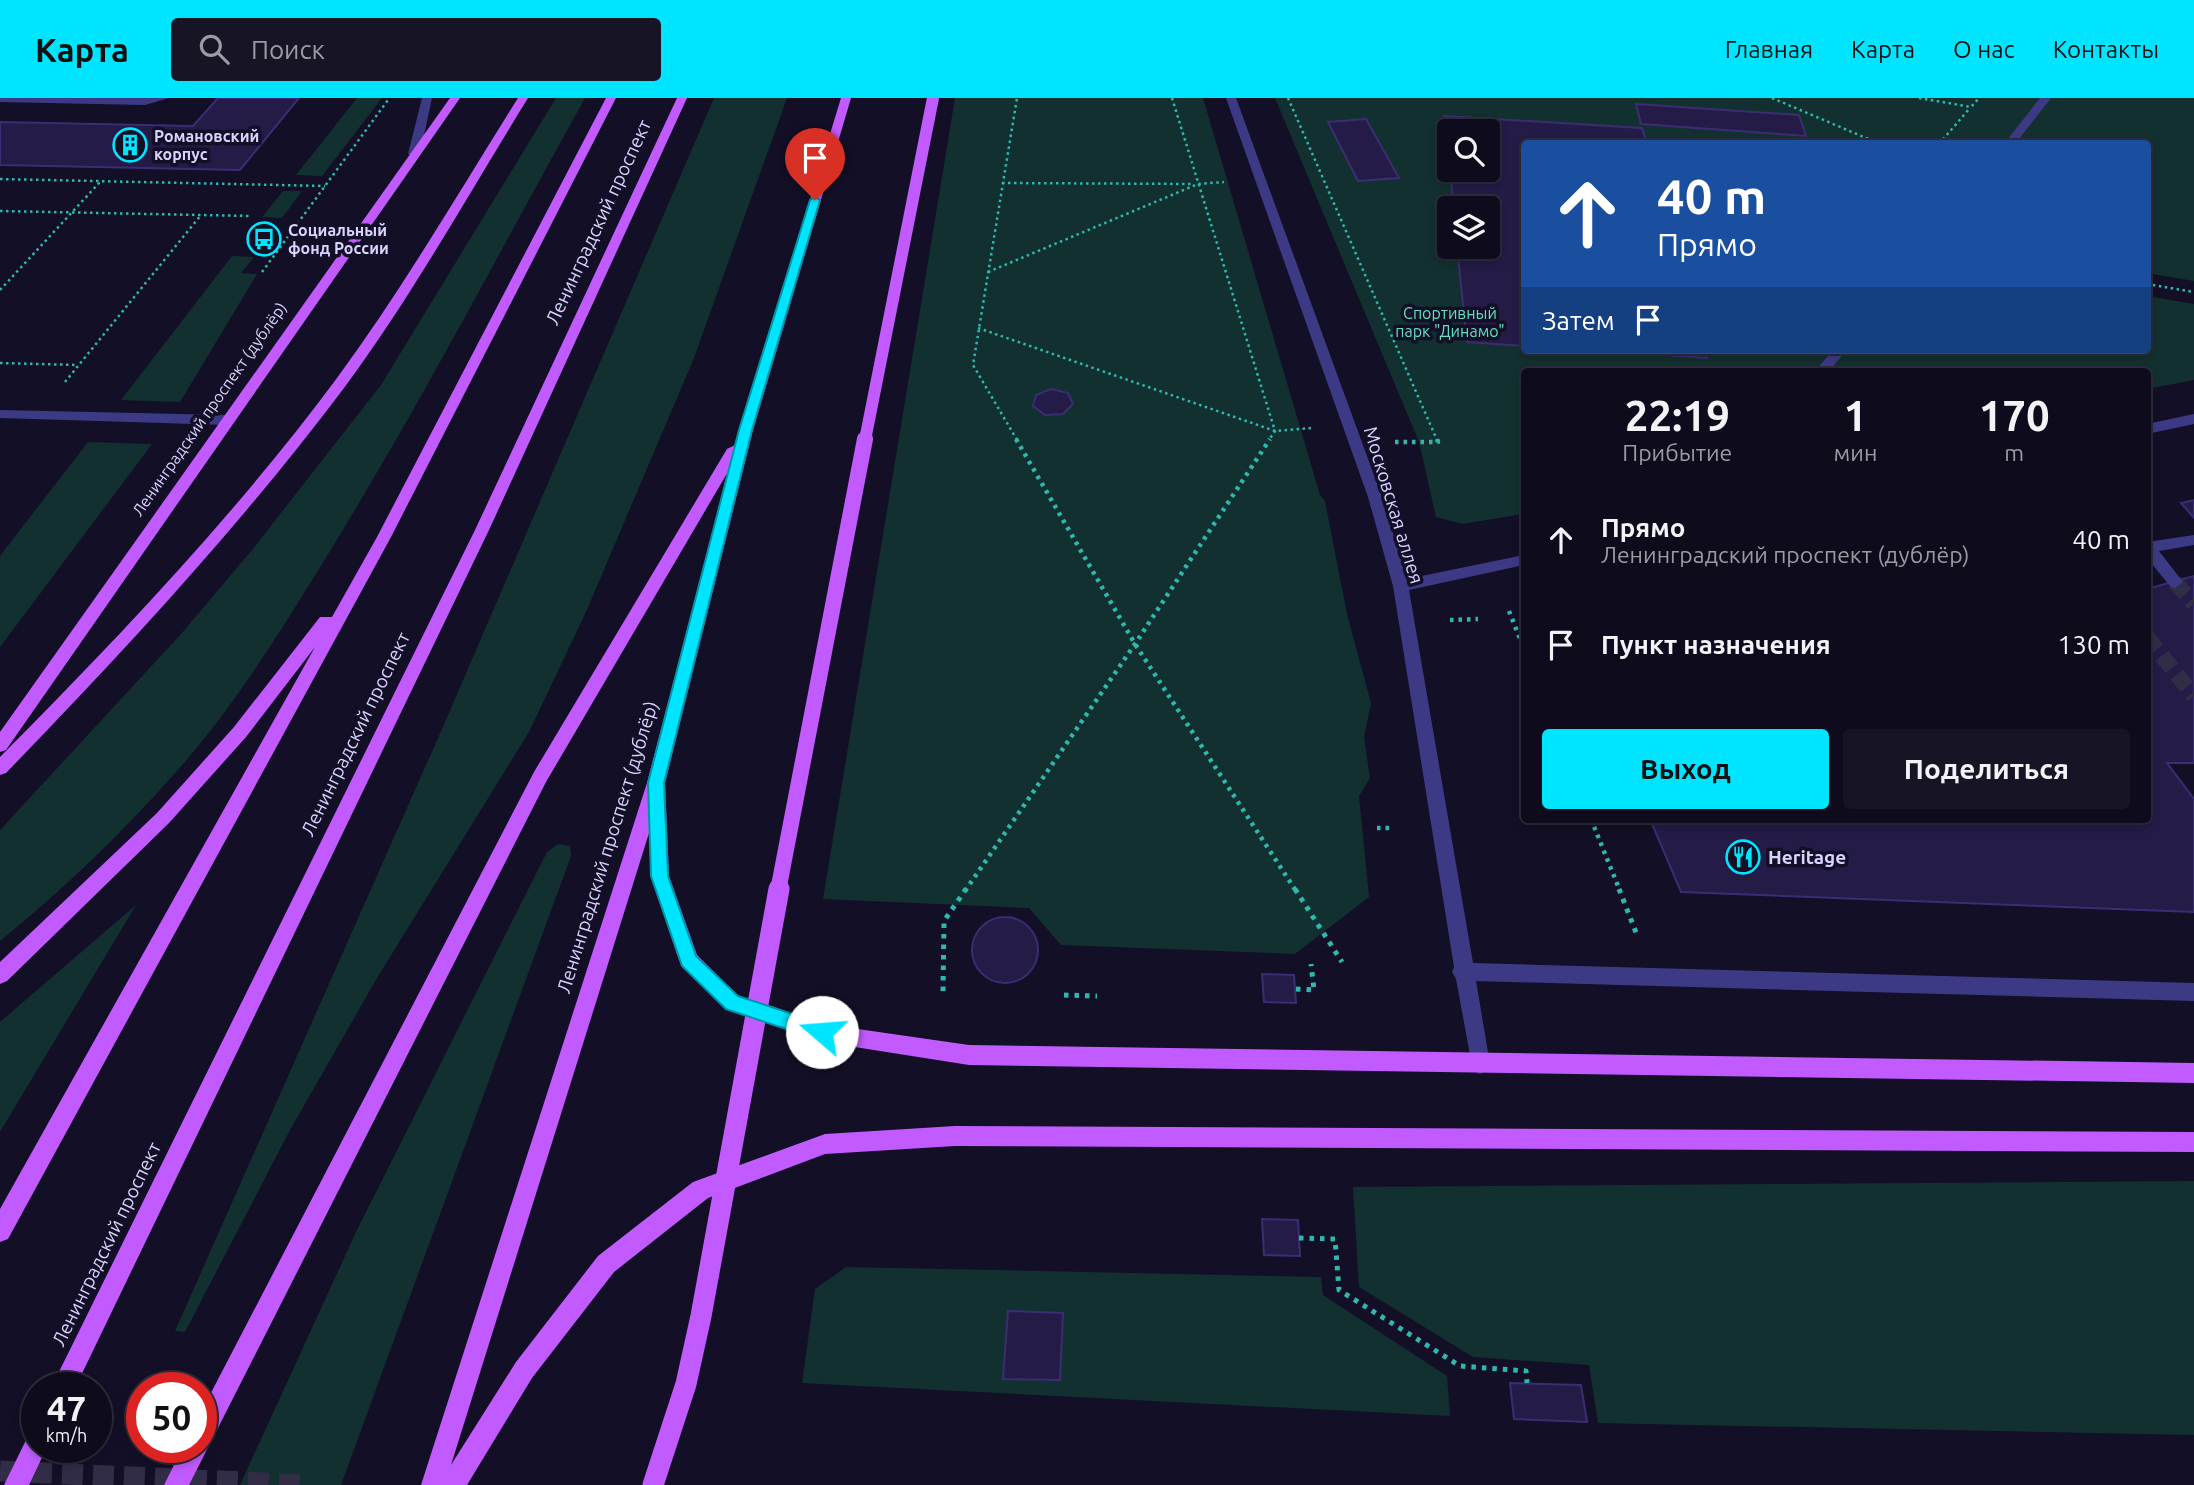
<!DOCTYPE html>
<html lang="ru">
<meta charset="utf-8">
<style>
:root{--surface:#0e0b1c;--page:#171425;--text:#f1f3f6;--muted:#9b9ba3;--line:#2e2b3b;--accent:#00e5ff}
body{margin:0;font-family:Ubuntu,sans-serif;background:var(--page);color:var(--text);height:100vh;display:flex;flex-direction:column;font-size:26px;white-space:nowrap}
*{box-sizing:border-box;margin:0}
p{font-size:23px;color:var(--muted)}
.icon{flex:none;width:38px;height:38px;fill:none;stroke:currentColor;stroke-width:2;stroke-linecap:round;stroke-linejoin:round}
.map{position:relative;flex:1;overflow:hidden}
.panel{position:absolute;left:1521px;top:270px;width:630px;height:455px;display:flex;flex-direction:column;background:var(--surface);border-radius:7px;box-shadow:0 4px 10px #0003,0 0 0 2px var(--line)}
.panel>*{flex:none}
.top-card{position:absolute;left:1521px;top:42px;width:630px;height:214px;border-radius:7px;box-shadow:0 4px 10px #0003,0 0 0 2px var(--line);background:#1a4fa0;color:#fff;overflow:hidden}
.tools{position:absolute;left:1437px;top:21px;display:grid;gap:14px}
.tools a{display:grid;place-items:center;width:63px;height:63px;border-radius:7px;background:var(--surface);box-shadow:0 4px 10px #0003,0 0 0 2px var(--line);font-size:35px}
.speed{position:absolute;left:21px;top:1274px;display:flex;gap:14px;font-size:35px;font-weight:700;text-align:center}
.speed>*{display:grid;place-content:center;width:91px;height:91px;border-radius:50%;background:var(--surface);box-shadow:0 4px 10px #0003,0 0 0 2px var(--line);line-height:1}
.speed small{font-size:18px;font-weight:400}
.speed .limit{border:10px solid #d22;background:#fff;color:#111}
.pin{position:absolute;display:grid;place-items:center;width:60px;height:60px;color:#fff;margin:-72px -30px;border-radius:50% 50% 50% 0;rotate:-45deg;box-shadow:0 0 7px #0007}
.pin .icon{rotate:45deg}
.me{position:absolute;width:77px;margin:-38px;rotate:288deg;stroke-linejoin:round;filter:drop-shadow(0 0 5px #0008)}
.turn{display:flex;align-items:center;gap:24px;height:147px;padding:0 21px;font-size:32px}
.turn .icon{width:91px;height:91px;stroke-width:2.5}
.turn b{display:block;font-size:49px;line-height:60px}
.then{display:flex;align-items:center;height:66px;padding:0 21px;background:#0003;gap:14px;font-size:26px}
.eta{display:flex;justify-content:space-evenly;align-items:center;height:119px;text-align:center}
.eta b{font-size:42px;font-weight:700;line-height:49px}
.primary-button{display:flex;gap:14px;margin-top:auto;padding:14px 21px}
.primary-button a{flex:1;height:80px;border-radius:7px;background:var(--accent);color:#111;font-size:28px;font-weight:700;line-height:80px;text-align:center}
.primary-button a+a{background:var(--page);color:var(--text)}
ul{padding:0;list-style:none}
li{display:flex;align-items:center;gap:21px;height:105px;padding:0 21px}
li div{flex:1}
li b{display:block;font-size:26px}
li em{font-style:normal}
header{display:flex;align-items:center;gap:42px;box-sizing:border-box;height:98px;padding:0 35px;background:var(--accent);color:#111}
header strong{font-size:33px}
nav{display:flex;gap:38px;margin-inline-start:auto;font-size:24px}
.search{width:490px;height:63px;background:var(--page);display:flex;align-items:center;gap:18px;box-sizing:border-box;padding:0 24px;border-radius:7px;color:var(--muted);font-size:26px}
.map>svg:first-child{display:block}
.green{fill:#12302f;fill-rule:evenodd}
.building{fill:#241b47;stroke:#3b2d73;stroke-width:2}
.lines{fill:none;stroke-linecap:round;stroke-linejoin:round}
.minor-tunnel{stroke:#312d47;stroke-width:16;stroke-dasharray:16 8;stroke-linecap:butt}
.major-tunnel{stroke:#312d47;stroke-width:21;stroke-dasharray:21 10;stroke-linecap:butt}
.path-far2{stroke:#2fb8b0;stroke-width:2.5;stroke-dasharray:2.5 3.5;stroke-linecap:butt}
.path-far1{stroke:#2fb8b0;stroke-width:4.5;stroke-dasharray:3.5 5;stroke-linecap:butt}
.path{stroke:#2fb8b0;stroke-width:5;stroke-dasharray:4.5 6;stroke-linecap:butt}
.minor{fill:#3d3a85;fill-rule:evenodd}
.major{fill:#c25bff;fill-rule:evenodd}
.major-bridge-far2{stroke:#c25bff;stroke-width:12}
.major-bridge-far1{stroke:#c25bff;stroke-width:16}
.major-bridge{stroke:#c25bff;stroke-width:21}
.route{fill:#00e5ff;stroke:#0095a6;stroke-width:2}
.labels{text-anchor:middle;stroke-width:7;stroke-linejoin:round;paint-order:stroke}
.far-poi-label{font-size:16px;font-weight:bold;fill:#d9d4ff;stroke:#130f26;text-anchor:start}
.far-park-label{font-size:16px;fill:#5fe0c0;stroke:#130f26}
.far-street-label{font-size:16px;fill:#d9d4ff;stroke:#130f26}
.street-label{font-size:19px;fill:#d9d4ff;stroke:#130f26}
.poi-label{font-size:19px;font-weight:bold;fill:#d9d4ff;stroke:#130f26;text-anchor:start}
</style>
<header>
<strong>Карта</strong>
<div class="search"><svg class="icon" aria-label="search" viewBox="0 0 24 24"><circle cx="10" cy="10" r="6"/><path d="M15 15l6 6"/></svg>Поиск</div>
<nav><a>Главная</a><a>Карта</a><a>О нас</a><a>Контакты</a></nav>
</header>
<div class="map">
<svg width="2194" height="1387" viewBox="0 0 2194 1387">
<rect width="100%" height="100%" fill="#130f26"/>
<g class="green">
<path d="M357,0h25l-60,78 -26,-1z"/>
<path d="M556,0h29c-84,151 -164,305 -255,453 -46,75 -95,155 -154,221 -53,60 -113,118 -176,169v-111l181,-196 71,-84 129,-165z"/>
<path d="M714,0h73l-93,260 -108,254 -57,120 -152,246 -87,152 -105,202 -10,-1 267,-602z"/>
<path d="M955,0h248l117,397 5,6 22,113 24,89 -7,34 6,41 -11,18 10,101 -74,57 -234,-9 -32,-37 -206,-9z"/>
<path d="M1275,0h919v183l-47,-8v-129h-623v206h623v-54l47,8v76l-47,9v-18h-623v143l-62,10 -26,-7 -17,-75zM1449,33h39v39h-39zM1449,110h39v39h-39z"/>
<path d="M283,93h19l-20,27 -20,-1z"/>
<path d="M232,158l22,1 -13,16 16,1 -77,128 -59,-2z"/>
<path d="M88,344l64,2 -152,203v-91z"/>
<path d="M558,746l12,2 1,10 -230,629h-101l116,-253 191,-380z"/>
<path d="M136,807l-136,227v-110z"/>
<path d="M2194,1083v254l-596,-12 -9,-58 -116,-8 -114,-70 -6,-100z"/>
<path d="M846,1169l475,10 2,18 124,81 3,40 -648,-33 13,-94z"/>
</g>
<g class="building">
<path d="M218,0h81l-59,72 -240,-5v-43l193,4z"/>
<path d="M1636,6l163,11 7,21 -165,-12z"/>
<path d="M1444,18l198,12 5,16h-123v202l-57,-4 -10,-95h31v-39h-34l-4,-38h38v-39h-39v32z"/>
<path d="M1366,21l33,59 -41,3 -30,-59z"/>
<path d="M1588,252h116l3,8z"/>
<path d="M1051,291l17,4 5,11 -10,10 -18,1 -12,-9 3,-11z"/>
<path d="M2194,402v18l-13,-15z"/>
<path d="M2194,478v187h-27l27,36v113l-513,-20 -31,-73h497v-230z"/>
<circle cx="1005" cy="852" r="33"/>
<path d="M1262,876l32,1 2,28 -32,-1z"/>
<path d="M1262,1121l36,1 2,36 -36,-1z"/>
<path d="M1008,1213l55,2 -3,67 -57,-1z"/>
<path d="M1510,1285l71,2 6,37 -73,-3z"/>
</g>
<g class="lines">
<g class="minor-tunnel">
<path d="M2175,484l19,22"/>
<path d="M2147,539l47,59"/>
</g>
<path class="major-tunnel" d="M0,1373l308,14"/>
<g class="path-far2">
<path d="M1172,0l103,333 -6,9"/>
<path d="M1288,0l149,342"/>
<path d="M1772,0l94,40 1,6"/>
<path d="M1919,0l52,9 8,-9"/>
<path d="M1866,40l15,6"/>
<path d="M1939,46l31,-36"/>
<path d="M0,81l325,7"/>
<path d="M1002,85l192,1"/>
<path d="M0,113l250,5"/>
<path d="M262,174l126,-172"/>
<path d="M988,174l210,-88 26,-2"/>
<path d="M2147,186l47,8"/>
<path d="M0,192l100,-108"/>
<path d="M978,230l297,103 36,-3"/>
<path d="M0,265l78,2"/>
<path d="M65,284l136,-167"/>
<path d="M1017,342l-44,-75 44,-267"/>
</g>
<g class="path-far1">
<path d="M1016,341l119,205 161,247"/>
<path d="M1395,344h43l-1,-3"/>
<path d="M1509,513l15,38"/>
<path d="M1450,522l28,-1"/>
<path d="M1591,721l29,72"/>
<path d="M1377,730h15"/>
<path d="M965,793l170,-247 135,-205"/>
</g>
<g class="path">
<path d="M1295,791l47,73"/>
<path d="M1619,791l18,46"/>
<path d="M1296,891l18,1 -3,-26"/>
<path d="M943,893l1,-70 22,-32"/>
<path d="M1064,897l33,1"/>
<path d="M1299,1140l36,1 4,51 121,76 66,5 1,12"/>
</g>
<g class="minor">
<path d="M0,0h169l-24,7 -145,-3z"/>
<path d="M422,0h10l-12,56 -6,3 -6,-3z"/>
<path d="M1226,0h10l146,399 25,82 117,-24v10l-115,25 64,373 721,20v18l-718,-20 14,83 -3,7 -7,3 -7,-3 -17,-92 -4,-7 2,-5 -61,-381 -25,-89z"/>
<path d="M2040,0h11l-36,46h-11z"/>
<path d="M1833,252h14l-18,21h-14z"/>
<path d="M0,312l227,5 7,5 -7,5 -227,-7z"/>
<path d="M2194,316v10l-47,10v-10z"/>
<path d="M2194,437v10l-35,6 24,31 -8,6 -5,-2 -23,-28v-16z"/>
</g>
<g class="major">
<path d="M450,0h10l-454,652 -6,2v-20z"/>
<path d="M518,0h10c-60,97 -116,198 -184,290 -103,137 -219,262 -338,385l-6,2v-18c119,-120 236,-243 337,-379 66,-90 122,-186 181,-280z"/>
<path d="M606,0h10l-225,439 -383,702 -8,3v-33l315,-562 -69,90 -77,86 -162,158 -7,3v-22l157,-149 77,-86 86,-110h12l45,-80z"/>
<path d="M677,0h10l-198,432 -414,858h-24l424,-858z"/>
<path d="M841,0h10l-98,332 -88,353 4,93 28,79 41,41 85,28 146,21 1225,18v20l-1225,-18 -146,-23 -98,-33 -46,-49 -28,-84 -2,-43 -198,632 65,-103 82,-106 95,-74 132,-48 130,-8 1239,6v20l-1239,-6 -130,8 -117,44 -94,74 -82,106 -65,107h-46l226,-702 82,-313 -183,312 -357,703h-25l19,-38h18v-35l333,-640 193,-323 8,-4z"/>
<path d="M37,1332v17h10l-18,38h-25l25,-51z"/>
</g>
<path class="major-bridge-far2" d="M865,342l68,-342"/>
<path class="major-bridge-far1" d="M778,793l87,-452"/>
<path class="major-bridge" d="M653,1387l33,-101 15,-68 78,-427"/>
</g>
<path class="route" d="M815,99l5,3 -68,230 -88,353 4,93 28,80 42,40 91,30 3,6 -3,7 -7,2 -96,-32 -44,-43 -31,-90 -3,-93 91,-353 71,-230z"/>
<defs>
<symbol id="building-ring" viewBox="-11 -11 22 22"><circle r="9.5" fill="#130f26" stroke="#00e5ff" stroke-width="1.5"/><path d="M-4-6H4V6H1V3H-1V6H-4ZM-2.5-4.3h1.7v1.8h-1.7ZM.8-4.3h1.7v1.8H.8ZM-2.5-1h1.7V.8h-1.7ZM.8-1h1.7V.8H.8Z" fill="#00e5ff"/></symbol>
<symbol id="bus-ring" viewBox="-11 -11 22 22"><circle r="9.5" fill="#130f26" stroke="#00e5ff" stroke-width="1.5"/><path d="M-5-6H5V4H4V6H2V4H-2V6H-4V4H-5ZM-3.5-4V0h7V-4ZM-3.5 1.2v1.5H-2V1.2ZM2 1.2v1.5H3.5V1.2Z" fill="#00e5ff"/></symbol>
<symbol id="restaurant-ring" viewBox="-11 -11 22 22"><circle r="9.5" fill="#130f26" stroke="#00e5ff" stroke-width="1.5"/><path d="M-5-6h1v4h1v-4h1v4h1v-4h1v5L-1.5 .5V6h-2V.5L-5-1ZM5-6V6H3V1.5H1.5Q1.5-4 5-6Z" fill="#00e5ff"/></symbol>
</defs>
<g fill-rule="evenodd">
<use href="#building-ring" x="111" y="28" width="38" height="38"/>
<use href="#bus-ring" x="245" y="122" width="38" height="38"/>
<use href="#restaurant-ring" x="1724" y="740" width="38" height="38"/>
</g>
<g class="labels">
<g class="far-poi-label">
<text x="154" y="44">Романовский<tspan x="154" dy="18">корпус</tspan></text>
<text x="288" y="138">Социальный<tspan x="288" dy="18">фонд России</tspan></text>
</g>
<g class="far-park-label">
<text x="1450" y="221">Спортивный<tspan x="1450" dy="18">парк "Динамо"</tspan></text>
</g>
<g class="far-street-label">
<text transform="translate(209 311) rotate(-55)" y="6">Ленинградский проспект (дублёр)</text>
</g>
<g class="street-label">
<text transform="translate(598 124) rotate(-65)" y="7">Ленинградский проспект</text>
<text transform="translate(1394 407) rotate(73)" y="7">Московская аллея</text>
<text transform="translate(355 636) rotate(-64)" y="7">Ленинградский проспект</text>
<text transform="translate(607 749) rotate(-73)" y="7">Ленинградский проспект (дублёр)</text>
<text transform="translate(106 1146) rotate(-64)" y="7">Ленинградский проспект</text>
</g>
<g class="poi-label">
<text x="1768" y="766">Heritage</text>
</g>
</g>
</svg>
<div class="tools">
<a><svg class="icon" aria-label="search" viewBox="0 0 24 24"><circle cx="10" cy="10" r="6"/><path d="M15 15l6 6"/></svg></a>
<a><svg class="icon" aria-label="layers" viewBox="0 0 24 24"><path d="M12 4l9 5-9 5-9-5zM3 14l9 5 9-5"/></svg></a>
</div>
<div class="speed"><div>47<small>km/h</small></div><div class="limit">50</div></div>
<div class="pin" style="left:815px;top:102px;background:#d93025"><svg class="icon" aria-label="arrive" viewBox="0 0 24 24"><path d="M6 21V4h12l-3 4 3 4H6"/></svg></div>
<svg class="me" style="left:822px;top:934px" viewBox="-20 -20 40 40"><circle r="19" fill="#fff"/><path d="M0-13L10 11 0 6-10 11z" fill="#00e5ff"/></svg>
<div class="top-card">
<div class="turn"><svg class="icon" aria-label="ahead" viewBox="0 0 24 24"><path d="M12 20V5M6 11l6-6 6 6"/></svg><div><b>40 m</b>Прямо</div></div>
<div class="then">Затем<svg class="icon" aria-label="arrive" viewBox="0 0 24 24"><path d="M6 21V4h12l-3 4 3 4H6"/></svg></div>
</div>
<section class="panel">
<div class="eta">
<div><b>22:19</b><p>Прибытие</p></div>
<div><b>1</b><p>мин</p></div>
<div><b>170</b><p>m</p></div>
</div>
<ul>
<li><svg class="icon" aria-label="ahead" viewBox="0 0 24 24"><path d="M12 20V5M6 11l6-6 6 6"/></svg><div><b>Прямо</b><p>Ленинградский проспект (дублёр)</p></div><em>40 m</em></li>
<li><svg class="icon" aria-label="arrive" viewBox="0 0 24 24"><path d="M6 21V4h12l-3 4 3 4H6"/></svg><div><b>Пункт назначения</b></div><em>130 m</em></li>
</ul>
<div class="primary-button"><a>Выход</a><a>Поделиться</a></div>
</section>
</div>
